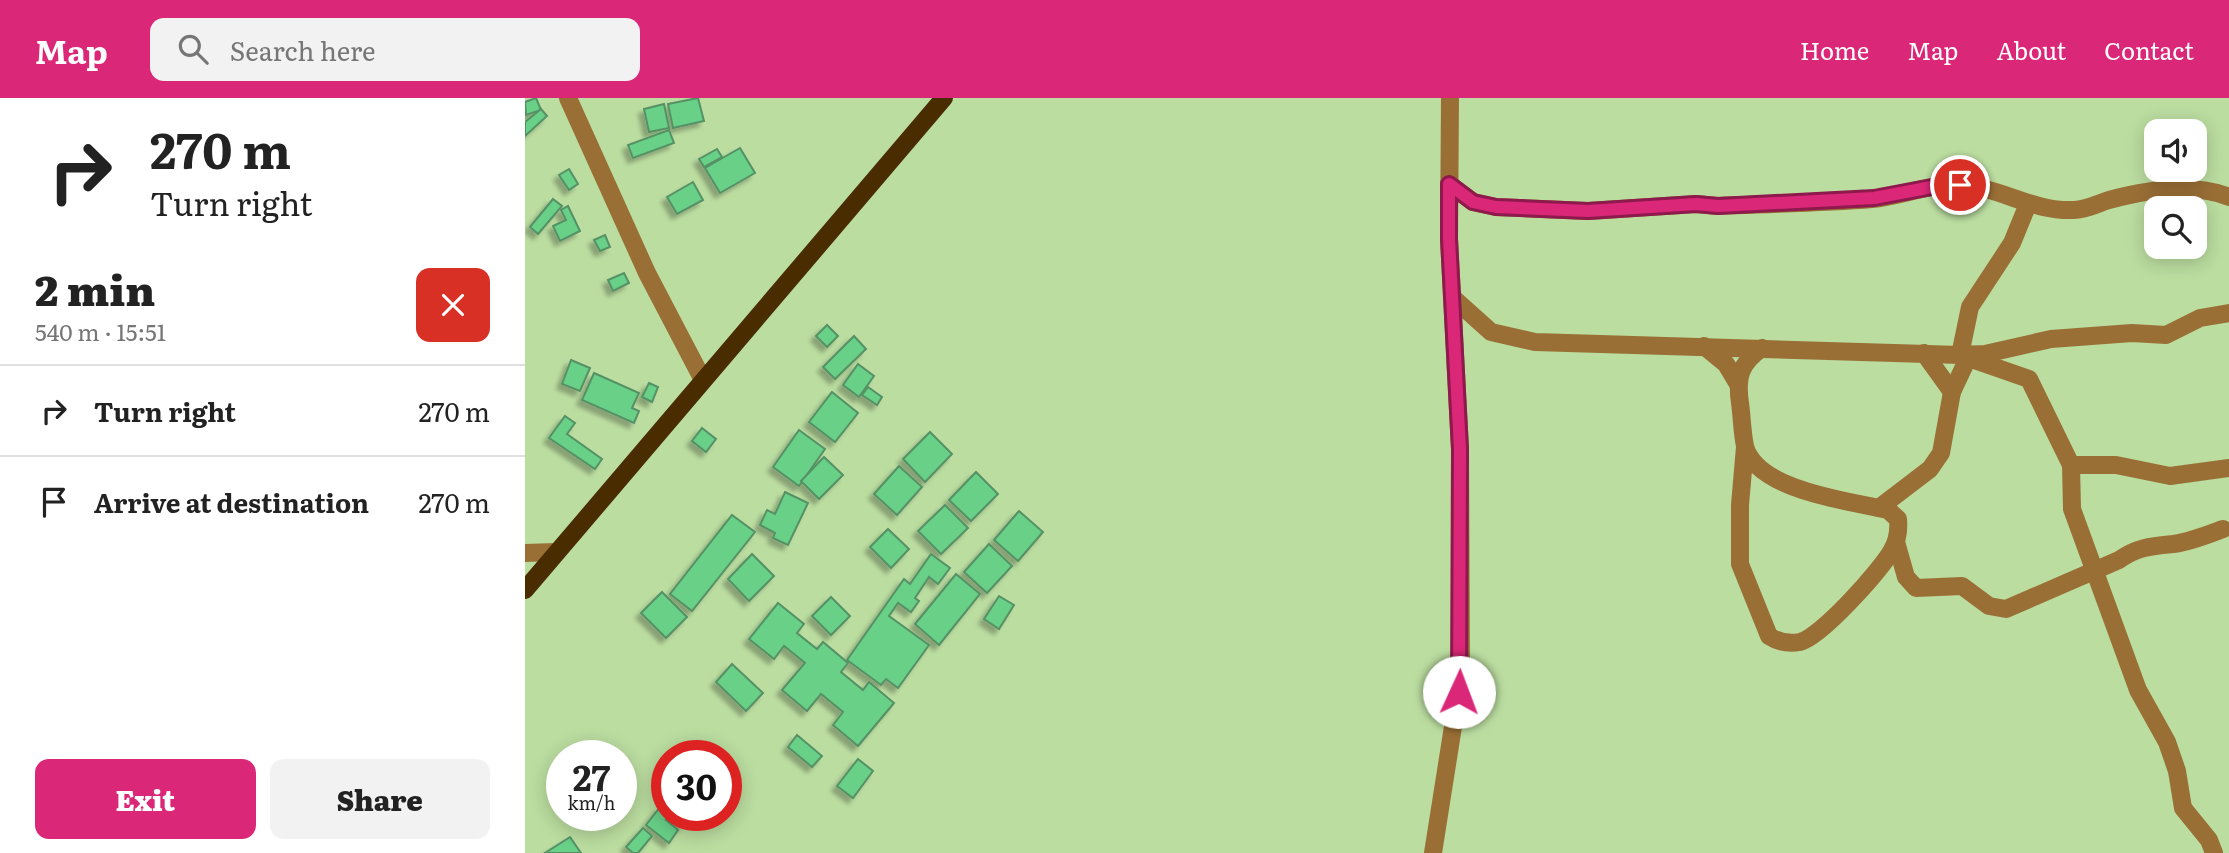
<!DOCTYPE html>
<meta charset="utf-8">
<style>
:root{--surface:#fff;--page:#f2f2f2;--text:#222;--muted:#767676;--line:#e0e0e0;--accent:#db2777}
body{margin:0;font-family:Literata,serif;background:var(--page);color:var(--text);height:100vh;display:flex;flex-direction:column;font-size:26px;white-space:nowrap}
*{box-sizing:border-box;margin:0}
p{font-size:23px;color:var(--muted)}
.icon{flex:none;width:38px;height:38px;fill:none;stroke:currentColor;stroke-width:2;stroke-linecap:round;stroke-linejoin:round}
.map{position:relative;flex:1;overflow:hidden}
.sheet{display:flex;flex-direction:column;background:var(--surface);width:525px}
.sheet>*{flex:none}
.banner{background:#fff;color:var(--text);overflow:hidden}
.controls{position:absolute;left:1619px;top:21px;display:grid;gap:14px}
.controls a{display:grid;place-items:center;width:63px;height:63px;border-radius:14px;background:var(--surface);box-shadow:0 4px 18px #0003;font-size:35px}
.speed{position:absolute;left:21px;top:642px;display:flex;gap:14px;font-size:35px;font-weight:700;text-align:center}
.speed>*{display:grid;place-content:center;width:91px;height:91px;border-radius:50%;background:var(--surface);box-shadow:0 4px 18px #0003;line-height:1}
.speed small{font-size:18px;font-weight:400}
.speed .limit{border:10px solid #d22;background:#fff;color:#111}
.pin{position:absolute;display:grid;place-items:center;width:60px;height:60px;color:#fff;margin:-30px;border:4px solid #fff;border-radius:50%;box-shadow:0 2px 7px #0007}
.me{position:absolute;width:77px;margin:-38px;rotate:2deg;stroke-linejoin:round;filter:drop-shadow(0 0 5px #0008)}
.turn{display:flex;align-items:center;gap:24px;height:147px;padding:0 35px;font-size:32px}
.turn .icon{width:91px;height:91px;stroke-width:2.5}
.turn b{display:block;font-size:49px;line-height:60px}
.round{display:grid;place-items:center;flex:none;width:74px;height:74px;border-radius:14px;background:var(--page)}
.summary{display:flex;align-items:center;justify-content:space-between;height:119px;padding:0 35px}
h1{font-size:42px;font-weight:800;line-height:52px}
.cta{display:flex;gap:14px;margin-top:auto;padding:14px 35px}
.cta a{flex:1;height:80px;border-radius:14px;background:var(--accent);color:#fff;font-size:28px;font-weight:800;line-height:80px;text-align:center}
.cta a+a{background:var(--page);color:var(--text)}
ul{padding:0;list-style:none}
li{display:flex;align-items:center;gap:21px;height:91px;padding:0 35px;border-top:2px solid var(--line)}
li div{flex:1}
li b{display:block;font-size:26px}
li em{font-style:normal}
header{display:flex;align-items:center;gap:42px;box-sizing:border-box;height:98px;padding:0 35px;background:var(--accent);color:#fff}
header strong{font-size:33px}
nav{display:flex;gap:38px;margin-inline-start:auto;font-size:24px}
.search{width:490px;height:63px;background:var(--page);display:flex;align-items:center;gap:18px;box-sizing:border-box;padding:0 24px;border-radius:14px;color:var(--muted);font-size:26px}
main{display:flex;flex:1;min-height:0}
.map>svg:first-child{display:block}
.building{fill:#67d087;stroke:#569166;stroke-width:2;filter:url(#shadow)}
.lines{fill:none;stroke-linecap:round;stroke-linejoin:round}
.minor{stroke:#9a6f36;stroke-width:18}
.major{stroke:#492d00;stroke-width:18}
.route-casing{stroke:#8e194d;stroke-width:18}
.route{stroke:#db2777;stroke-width:12}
</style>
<header>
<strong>Map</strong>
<div class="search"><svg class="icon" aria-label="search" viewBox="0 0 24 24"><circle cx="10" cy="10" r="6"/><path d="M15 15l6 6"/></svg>Search here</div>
<nav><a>Home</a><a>Map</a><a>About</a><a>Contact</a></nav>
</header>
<main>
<section class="sheet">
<div class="banner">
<div class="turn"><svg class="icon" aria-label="right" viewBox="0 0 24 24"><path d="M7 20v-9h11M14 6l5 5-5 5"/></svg><div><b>270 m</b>Turn right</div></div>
</div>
<div class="summary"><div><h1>2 min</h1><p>540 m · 15:51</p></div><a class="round" style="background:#d93025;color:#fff"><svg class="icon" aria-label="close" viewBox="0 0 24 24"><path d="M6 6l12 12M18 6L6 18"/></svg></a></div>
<ul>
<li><svg class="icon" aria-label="right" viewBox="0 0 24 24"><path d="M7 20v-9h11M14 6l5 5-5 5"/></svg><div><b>Turn right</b></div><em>270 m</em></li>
<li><svg class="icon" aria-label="arrive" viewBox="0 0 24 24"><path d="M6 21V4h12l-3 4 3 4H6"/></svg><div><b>Arrive at destination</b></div><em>270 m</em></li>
</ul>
<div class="cta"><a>Exit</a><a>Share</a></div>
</section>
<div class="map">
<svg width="1704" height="755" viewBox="0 0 1704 755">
<defs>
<filter id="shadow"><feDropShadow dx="-5" dy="5" stdDeviation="2" flood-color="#0004"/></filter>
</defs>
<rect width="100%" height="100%" fill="#bbdda0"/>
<g class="building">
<path d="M11,0l5,12 -15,5 -1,-13z"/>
<path d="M173,0l6,23 -31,7 -5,-24z"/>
<path d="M139,6l5,24 -20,4 -5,-23z"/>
<path d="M16,11l6,7 -22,20v-14z"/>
<path d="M144,32l5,13 -41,15 -5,-13z"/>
<path d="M215,50l15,25 -35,20 -15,-25z"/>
<path d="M192,51l5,8 -18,10 -5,-8z"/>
<path d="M44,71l9,15 -9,6 -10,-15z"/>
<path d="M168,84l10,18 -26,14 -10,-17z"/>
<path d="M28,101l9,7 -24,28 -8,-7z"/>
<path d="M43,108l12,25 -20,10 -7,-15 13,-6 -5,-10z"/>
<path d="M80,137l5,12 -10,4 -6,-11z"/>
<path d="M99,175l5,10 -16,8 -5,-11z"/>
<path d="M302,227l11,11 -11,11 -11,-11z"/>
<path d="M329,238l12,13 -31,30 -12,-12z"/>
<path d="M46,262l19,8 -10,23 -18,-7z"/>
<path d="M333,266l16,12 -15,21 -16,-12z"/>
<path d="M69,275l45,20 -7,15 7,3 -5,12 -52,-23z"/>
<path d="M124,285l9,4 -6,15 -10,-5z"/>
<path d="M343,289l14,10 -5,8 -15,-10z"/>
<path d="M307,294l26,21 -23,29 -26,-20z"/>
<path d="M40,318l10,7 -8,11 35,25 -7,10 -46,-31z"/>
<path d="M177,330l14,11 -10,13 -14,-11z"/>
<path d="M274,332l26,19 -26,37 -26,-19z"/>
<path d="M405,334l22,22 -27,28 -22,-23z"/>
<path d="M299,359l19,18 -24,24 -18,-18z"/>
<path d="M374,368l23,21 -25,28 -23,-21z"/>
<path d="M451,374l22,22 -27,27 -22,-21z"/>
<path d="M260,394l23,11 -20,42 -15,-7 2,-5 -15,-8 7,-15 8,4z"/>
<path d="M420,407l23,23 -27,26 -23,-23z"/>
<path d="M494,413l24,21 -25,29 -24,-21z"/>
<path d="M207,417l23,17 -63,79 -22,-17z"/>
<path d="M363,431l21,20 -18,19 -21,-21z"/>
<path d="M464,446l23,22 -25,27 -23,-21z"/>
<path d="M227,456l22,22 -25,25 -21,-22z"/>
<path d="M406,456l19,14 -12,16 -9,-7 -14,21 4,3 -8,11 -13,-9 -9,13 40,29 -31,43 -12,-9 -5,6 -34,-25 57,-81 6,5z"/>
<path d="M431,476l24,20 -41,51 -24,-21z"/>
<path d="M137,494l25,25 -21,21 -25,-25z"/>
<path d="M474,498l15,9 -15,24 -15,-10z"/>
<path d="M306,499l19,19 -19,19 -19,-19z"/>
<path d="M253,505l26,21 -7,9 20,16 6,-7 25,21 -7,9 22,18 6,-8 25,21 -36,43 -25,-21 10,-13 -22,-18 -14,17 -25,-21 23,-27 -21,-17 -10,13 -25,-20z"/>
<path d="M207,566l31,29 -17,18 -30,-29z"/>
<path d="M272,637l25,21 -10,11 -24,-20z"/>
<path d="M333,661l15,12 -20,27 -16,-12z"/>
<path d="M135,709l10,9 -4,4 12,10 -9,13 -23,-18z"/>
<path d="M143,718h20l-6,11 -15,-8z"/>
<path d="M118,730l9,8 -14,17h-5l-7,-6z"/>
<path d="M45,739l11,16h-36z"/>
</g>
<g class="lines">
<g class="minor">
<path d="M43,0l79,175 56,107"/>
<path d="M924,86l24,18 23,5 92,4 108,-7 22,2c51,-2 103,-3 154,-7 30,-3 59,-16 89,-14 39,2 72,27 113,25 13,0 22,-6 35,-10 37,-10 84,-18 120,-3"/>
<path d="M1503,106l-16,39 -42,64 -10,48 25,-1 66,-15 81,-6 34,2 34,-17 29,-5"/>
<path d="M927,199l39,35 44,10 425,13 69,24 42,86 1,44 66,181 29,52 10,29 6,37 26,32 5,13"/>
<path d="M1179,248l22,18 12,20"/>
<path d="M1399,255l28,39"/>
<path d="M1220,349l-5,58v59l29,72c9,6 20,8 31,6 21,-5 81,-72 92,-92 6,-10 7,-20 6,-31l-10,-9c-38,-9 -131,-19 -143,-64 -3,-14 -3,-29 -5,-43 -4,-27 1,-40 22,-55"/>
<path d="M1546,367h45l54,11 59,-8"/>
<path d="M1354,410l51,-39 11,-16 11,-61 16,-34"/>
<path d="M1371,444l10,35 10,11 46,-2 27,20 17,3 113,-49c18,-13 33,-14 54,-16 17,-2 34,-9 50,-15"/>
<path d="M0,455l31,-1"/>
<path d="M908,755l28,-177 -1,-227 -11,-210 1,-141"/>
</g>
<path class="major" d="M0,492l419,-492"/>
</g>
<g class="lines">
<defs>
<path id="route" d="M934,594l1,-243 -11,-210v-55l24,18 23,5 92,4 108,-7 22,2 156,-8 58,-11 28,-2"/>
</defs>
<use href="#route" class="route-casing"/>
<use href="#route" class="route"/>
</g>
</svg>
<div class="controls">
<a><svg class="icon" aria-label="sound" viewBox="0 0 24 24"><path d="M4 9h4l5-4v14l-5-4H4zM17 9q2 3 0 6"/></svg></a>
<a><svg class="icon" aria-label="search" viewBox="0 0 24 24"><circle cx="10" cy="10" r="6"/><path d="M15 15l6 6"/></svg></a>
</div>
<div class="speed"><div>27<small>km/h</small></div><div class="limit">30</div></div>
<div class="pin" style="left:1435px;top:87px;background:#d93025"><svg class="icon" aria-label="arrive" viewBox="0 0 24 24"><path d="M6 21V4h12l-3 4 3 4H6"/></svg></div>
<svg class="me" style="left:934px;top:594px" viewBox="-20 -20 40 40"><circle r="19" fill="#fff"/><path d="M0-13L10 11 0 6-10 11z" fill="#db2777"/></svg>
</div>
</main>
